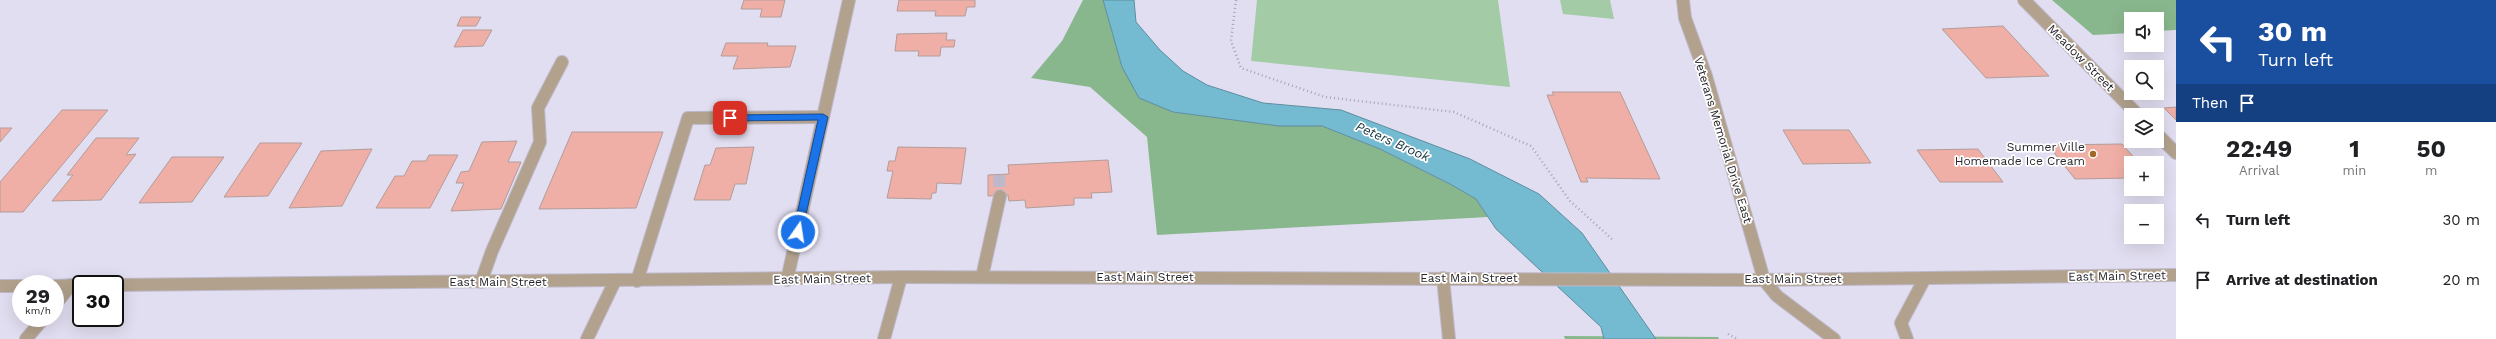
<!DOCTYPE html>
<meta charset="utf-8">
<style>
:root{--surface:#fff;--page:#f6f6f6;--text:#202124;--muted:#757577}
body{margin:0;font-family:"Work Sans",sans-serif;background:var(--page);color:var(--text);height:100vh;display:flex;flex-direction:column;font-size:15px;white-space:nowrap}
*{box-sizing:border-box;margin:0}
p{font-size:13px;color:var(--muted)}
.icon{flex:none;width:22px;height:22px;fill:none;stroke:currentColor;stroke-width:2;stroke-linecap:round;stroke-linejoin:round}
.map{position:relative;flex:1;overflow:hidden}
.drawer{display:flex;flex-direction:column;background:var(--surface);width:320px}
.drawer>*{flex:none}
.top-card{background:#1a4fa0;color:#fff;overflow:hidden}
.controls{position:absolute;left:2124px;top:12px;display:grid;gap:8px}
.controls a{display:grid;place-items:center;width:40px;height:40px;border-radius:0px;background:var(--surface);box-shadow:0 4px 16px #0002;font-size:20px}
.speed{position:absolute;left:12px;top:275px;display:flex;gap:8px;font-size:20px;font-weight:700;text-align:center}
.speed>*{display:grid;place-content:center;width:52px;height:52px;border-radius:50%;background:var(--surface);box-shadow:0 4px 16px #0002;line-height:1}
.speed small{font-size:10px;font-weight:400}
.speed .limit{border:2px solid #111;border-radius:6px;background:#fff;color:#111}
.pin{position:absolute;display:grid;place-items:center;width:34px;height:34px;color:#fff;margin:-17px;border-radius:8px;box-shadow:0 2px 6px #0006}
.me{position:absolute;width:44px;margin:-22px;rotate:13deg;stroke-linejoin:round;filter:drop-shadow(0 0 3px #0008)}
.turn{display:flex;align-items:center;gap:14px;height:84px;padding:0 16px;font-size:18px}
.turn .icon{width:52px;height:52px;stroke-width:2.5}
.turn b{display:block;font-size:28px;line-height:34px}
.then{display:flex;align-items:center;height:38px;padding:0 16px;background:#0003;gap:8px;font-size:15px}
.eta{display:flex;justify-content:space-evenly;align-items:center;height:68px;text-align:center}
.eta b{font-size:24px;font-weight:700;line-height:28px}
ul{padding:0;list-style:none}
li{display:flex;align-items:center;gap:12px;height:60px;padding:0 16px}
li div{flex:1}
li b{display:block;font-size:15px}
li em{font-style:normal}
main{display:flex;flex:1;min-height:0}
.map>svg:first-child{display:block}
.green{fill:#a3cca6}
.forest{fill:#89b78d}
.water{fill:#74bad1;stroke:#5d8ea0}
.building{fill:#f0afa6;stroke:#b29c99}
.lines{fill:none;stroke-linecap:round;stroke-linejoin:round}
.minor-tunnel{stroke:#bdb9ca;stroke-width:12;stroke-dasharray:12 6;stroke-linecap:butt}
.minor-casing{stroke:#bdb9ca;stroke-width:14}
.path{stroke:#a7a4b3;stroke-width:2.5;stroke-dasharray:1 3;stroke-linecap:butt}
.minor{stroke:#b2a28d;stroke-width:12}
.route{fill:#1a73e8;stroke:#114b97}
.poi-dot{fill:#a26828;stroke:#fff;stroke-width:1.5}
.labels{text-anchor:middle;stroke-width:3.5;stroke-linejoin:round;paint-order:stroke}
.street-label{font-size:12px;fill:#27262d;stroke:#fff}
.poi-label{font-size:12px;fill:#27262d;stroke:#fff;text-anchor:end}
.water-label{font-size:13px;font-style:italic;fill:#10323c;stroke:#fff}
</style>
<main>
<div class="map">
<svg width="2176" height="339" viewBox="0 0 2176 339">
<rect width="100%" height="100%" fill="#e2def1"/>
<g class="green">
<path d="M1257,0h241l12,87 -259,-26z"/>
<path d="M1560,0h50l4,19 -51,-5z"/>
</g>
<g class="forest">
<path d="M1083,0h20l19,67 51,45 106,14h43l58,23 70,35 26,15 12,18 -331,18 -10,-98 -57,-50 -59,-9 31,-37z"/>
<path d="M2052,0h124v30l-19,1v-12h-26v14l-38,2z"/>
<path d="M1564,336l154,1 1,2h-154z"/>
</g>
<path class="water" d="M1103,0h31l2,22 24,28 23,21 24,14 56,18 78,7 129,49 69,35 43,39 74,106h-52l-3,-12 -105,-98 -20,-30 -26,-15 -70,-35 -58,-23h-43l-106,-14 -34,-14 -17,-31z"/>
<g class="building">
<path d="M744,0h41l-4,17h-21l2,-8h-21z"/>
<path d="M899,0h76v7h-8l-2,9h-30l1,-5h-39z"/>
<path d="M461,17h20l-5,9h-19z"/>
<path d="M2003,26l46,50 -63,2 -44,-49z"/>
<path d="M463,30h29l-9,16 -29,1z"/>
<path d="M947,33l-1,7h9l-1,7h-13l-1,9h-22l1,-5h-24l2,-17z"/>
<path d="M726,43h42l-1,3h29l-6,21 -57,2 5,-13h-17z"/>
<path d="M1552,92h68l40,87 -74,-1 2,4h-7l-34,-87h7z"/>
<path d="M2176,107v13l-12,-12z"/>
<path d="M62,110h46l-85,102h-23v-30z"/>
<path d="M0,128h12l-12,14z"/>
<path d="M1783,130h66l22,33 -68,1z"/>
<path d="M572,132h91l-27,76 -97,1z"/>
<path d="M96,138h43l-13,17 10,-1 -35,46 -49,1 21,-26h-6z"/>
<path d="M517,141l-9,21h13l-20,47 -50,2 13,-28h-8l5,-11 8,-1 13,-29z"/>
<path d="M260,143h42l-34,53 -44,1z"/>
<path d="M2122,144l17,19h-8v15l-56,1 -27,-34z"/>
<path d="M754,147l-8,37h-11l-5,16h-36l11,-35h5l6,-17z"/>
<path d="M898,147l68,1 -5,36 -24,-1 -1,10h-4l-1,6 -44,-1 6,-27h-6l2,-10h6z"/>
<path d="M372,149l-30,57 -53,2 32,-57z"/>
<path d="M1978,149l25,33h-63l-23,-32z"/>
<path d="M429,155h29l-28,53h-54l19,-32h9l8,-15h14z"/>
<path d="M172,157h52l-32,45 -53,1z"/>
<path d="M1108,160l4,32 -21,1 1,5h-18v7l-48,3 -1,-8 -16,1 -1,-6 -20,1v-21l21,-1 -1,-9z"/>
</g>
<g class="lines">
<path class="minor-tunnel" d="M999,175l1,21"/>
<defs>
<g id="minor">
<path d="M1683,0l2,18 21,58 58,204 13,16 57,43"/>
<path d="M2024,0l114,115"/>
<path d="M2157,134l19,19"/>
<path d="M982,277l18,-81"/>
<path d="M1443,278l6,61"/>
<path d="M787,280l62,-280"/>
<path d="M637,281l51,-163 135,-1"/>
<path d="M481,282l11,-31 48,-109 -2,-34 24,-46"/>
<path d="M115,285l786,-8 863,3 412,-5"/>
<path d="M0,286h21"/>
<path d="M55,286l26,-1"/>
<path d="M55,305l16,-20"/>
<path d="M26,339l18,-21"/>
<path d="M587,339l28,-58"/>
<path d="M884,339l17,-62"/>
<path d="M1907,339l-6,-16 24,-45"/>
</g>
</defs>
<use href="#minor" class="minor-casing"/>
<g class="path">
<path d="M1236,0l-5,41 10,27 84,29 129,15 77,34 39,55 43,39"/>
<path d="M1728,334l9,5"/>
</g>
<use href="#minor" class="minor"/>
</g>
<path class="route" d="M823,114l5,3 -26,115 -4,4 -5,-4 25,-112 -88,1 -4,-3 4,-3z"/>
<circle class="poi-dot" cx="2093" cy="154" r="4"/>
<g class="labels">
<g class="street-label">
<text transform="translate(2081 58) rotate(45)" y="4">Meadow Street</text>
<text transform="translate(1723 140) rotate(73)" y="4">Veterans Memorial Drive East</text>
<text transform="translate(2117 276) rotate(-1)" y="4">East Main Street</text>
<text x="1145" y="281">East Main Street</text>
<text x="1469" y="282">East Main Street</text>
<text transform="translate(822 279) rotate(-1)" y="4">East Main Street</text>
<text x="1793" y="283">East Main Street</text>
<text x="498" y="286">East Main Street</text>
</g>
<g class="poi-label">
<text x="2085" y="151">Summer Ville<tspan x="2085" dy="14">Homemade Ice Cream</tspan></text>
</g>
<g class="water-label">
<text transform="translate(1393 141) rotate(24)" y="5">Peters Brook</text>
</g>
</g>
</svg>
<div class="controls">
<a><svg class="icon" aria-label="sound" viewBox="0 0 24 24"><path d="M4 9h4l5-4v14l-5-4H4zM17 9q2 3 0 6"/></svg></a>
<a><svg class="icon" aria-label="search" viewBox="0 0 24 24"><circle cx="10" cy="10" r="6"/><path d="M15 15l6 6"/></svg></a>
<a><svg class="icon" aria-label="layers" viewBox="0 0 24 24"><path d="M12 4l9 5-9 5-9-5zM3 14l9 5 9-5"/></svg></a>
<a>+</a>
<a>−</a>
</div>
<div class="speed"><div>29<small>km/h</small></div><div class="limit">30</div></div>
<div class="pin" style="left:730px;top:118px;background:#d93025"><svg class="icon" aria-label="arrive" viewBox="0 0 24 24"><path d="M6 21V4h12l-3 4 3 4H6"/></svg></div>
<svg class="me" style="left:798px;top:232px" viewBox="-20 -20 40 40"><circle r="17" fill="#1a73e8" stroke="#fff" stroke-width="3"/><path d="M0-11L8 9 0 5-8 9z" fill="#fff"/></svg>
</div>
<section class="drawer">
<div class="top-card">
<div class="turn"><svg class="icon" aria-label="left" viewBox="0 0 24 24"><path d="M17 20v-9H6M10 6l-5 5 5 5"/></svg><div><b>30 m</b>Turn left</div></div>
<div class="then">Then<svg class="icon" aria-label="arrive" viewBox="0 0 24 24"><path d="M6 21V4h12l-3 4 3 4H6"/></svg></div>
</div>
<div class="eta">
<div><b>22:49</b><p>Arrival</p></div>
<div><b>1</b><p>min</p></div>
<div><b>50</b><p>m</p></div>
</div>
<ul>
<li><svg class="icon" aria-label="left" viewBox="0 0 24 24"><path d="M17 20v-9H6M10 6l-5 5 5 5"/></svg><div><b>Turn left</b></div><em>30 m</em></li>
<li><svg class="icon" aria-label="arrive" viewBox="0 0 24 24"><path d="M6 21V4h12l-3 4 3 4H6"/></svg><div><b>Arrive at destination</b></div><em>20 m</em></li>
</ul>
</section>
</main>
